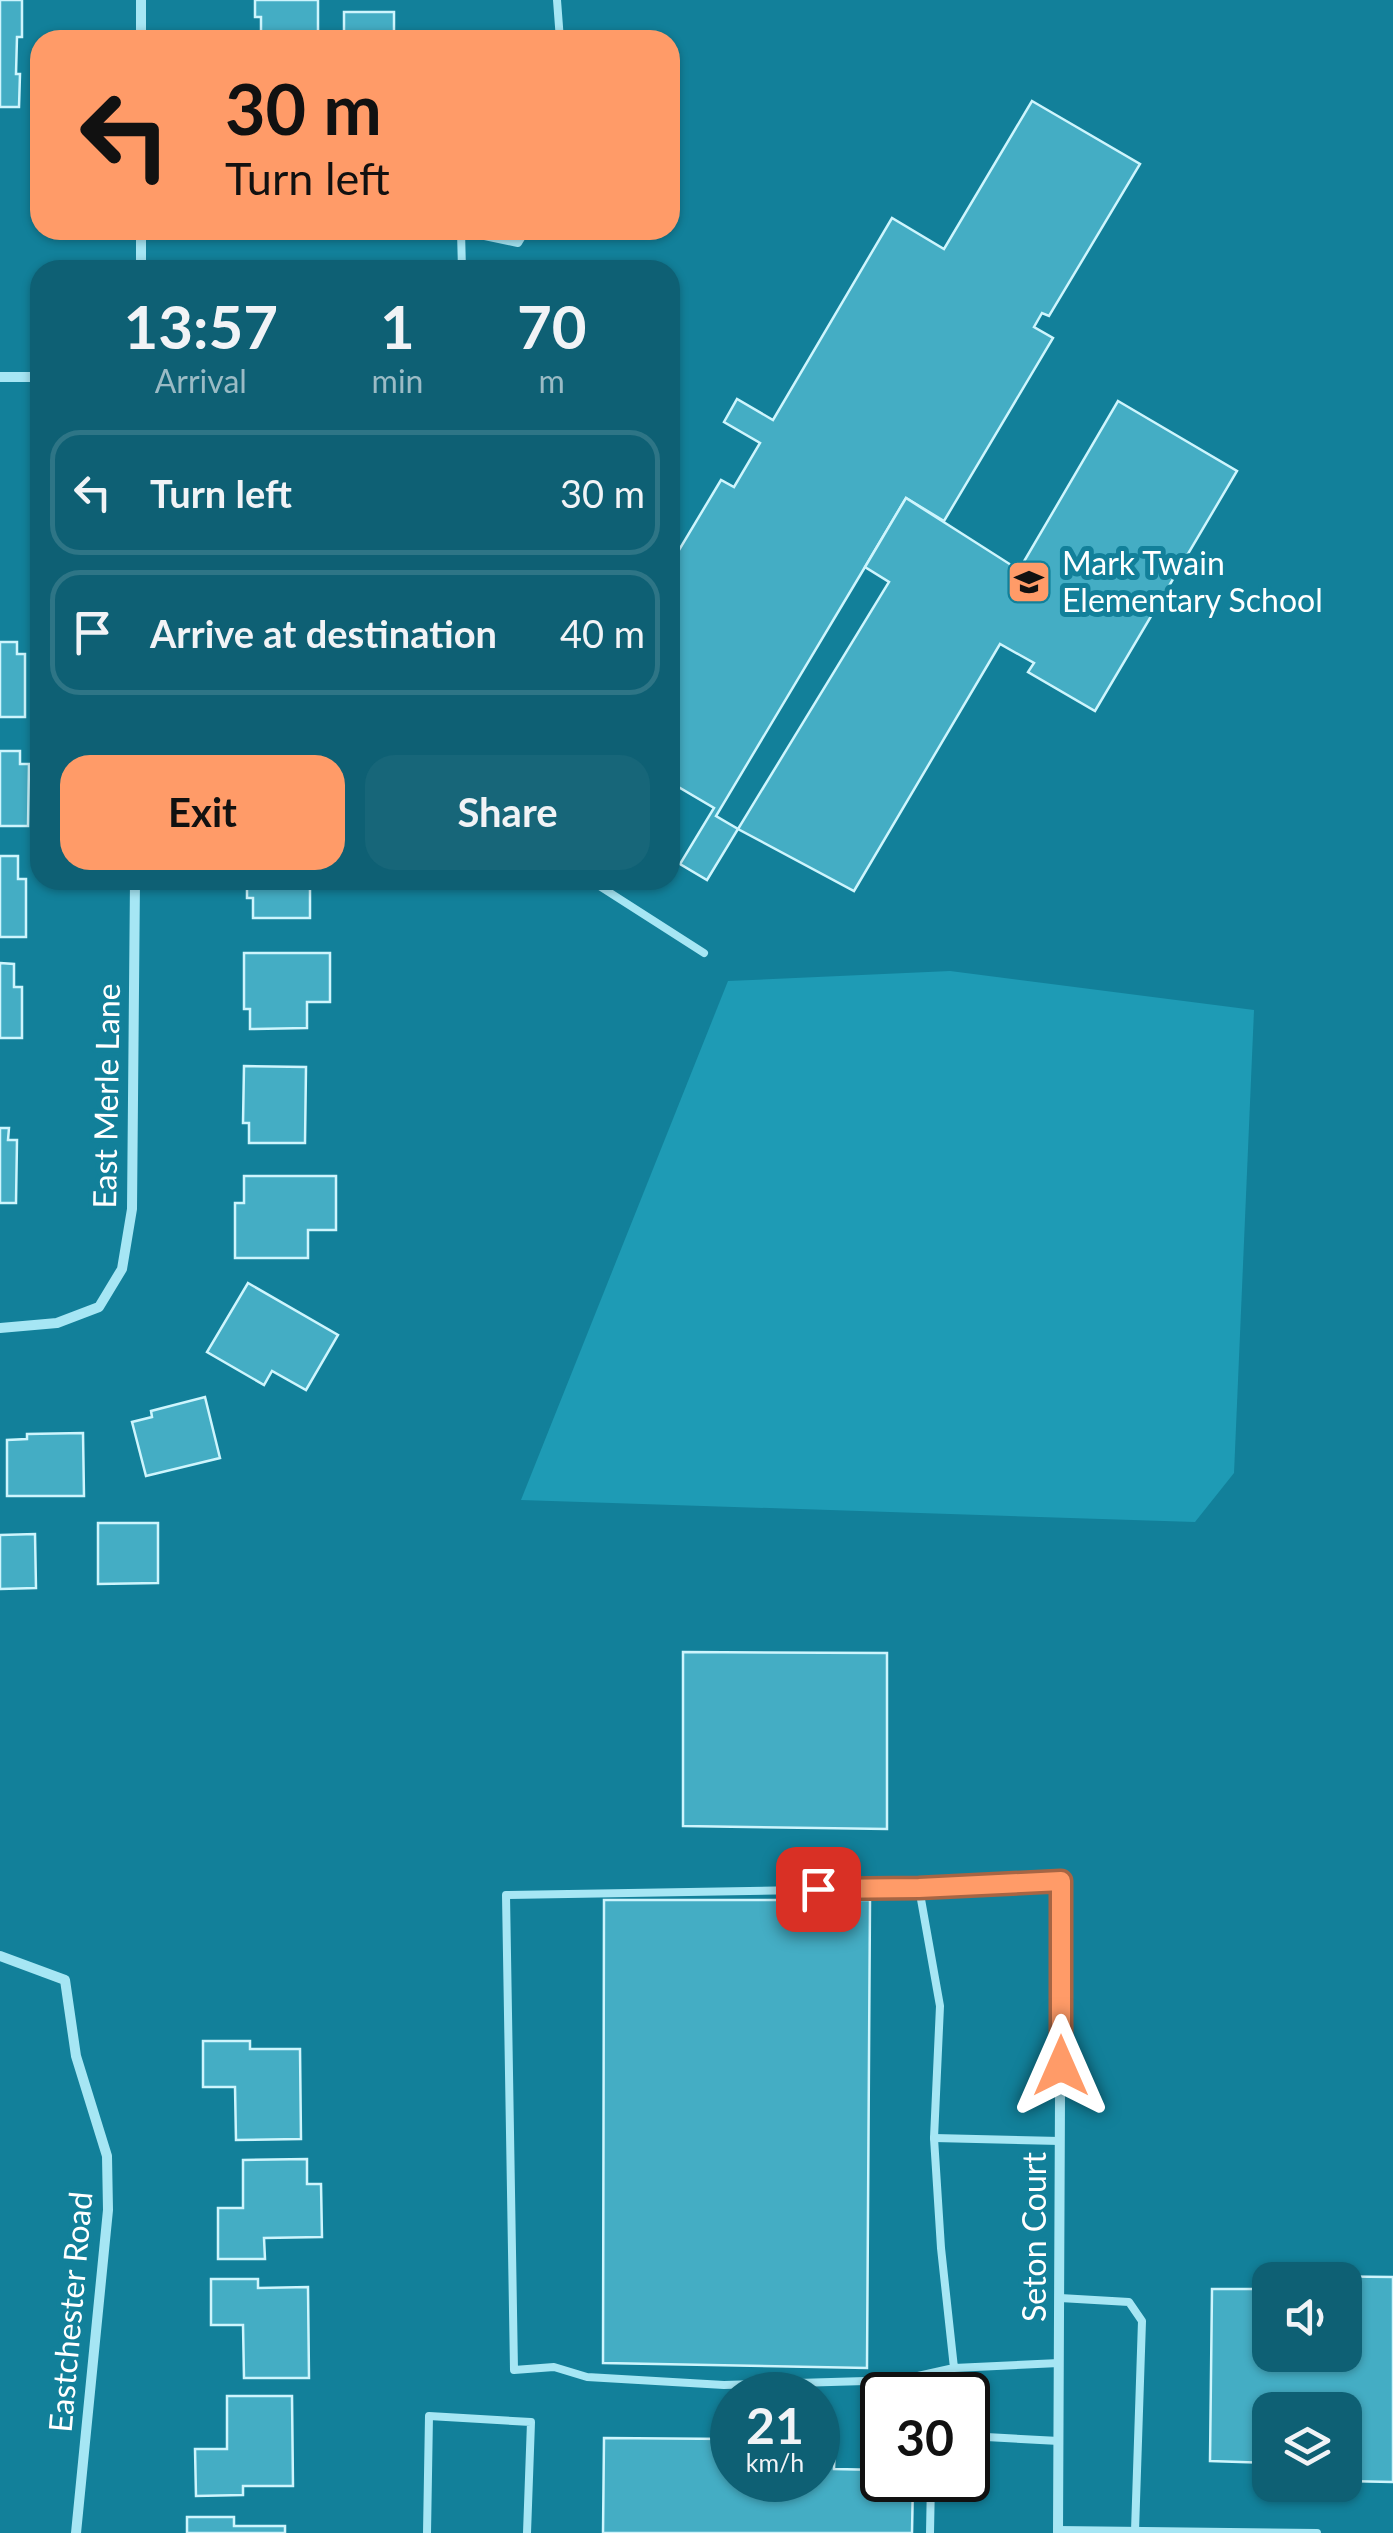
<!DOCTYPE html>
<style>
:root{--surface:#0e6074;--page:#176679;--text:#f1f3f6;--muted:#9bbbc5;--line:#2e7586;--accent:#ff9b68}
body{margin:0;font-family:Lato,sans-serif;background:var(--page);color:var(--text);height:100vh;display:flex;flex-direction:column;font-size:38px;white-space:nowrap}
*{box-sizing:border-box;margin:0}
p{font-size:32px;color:var(--muted)}
.icon{flex:none;width:55px;height:55px;fill:none;stroke:currentColor;stroke-width:2;stroke-linecap:round;stroke-linejoin:round}
.map{position:relative;flex:1;overflow:hidden}
.side{position:absolute;left:30px;top:260px;width:650px;height:630px;display:flex;flex-direction:column;background:var(--surface);border-radius:30px;box-shadow:0 2px 8px #0004}
.side>*{flex:none}
.guide{position:absolute;left:30px;top:30px;width:650px;height:210px;border-radius:30px;box-shadow:0 2px 8px #0004;background:#ff9b68;color:#111;overflow:hidden}
.controls{position:absolute;left:1252px;top:2262px;display:grid;gap:20px}
.controls a{display:grid;place-items:center;width:110px;height:110px;border-radius:20px;background:var(--surface);box-shadow:0 2px 8px #0004;font-size:50px}
.speed{position:absolute;left:710px;top:2372px;display:flex;gap:20px;font-size:50px;font-weight:700;text-align:center}
.speed>*{display:grid;place-content:center;width:130px;height:130px;border-radius:50%;background:var(--surface);box-shadow:0 2px 8px #0004;line-height:1}
.speed small{font-size:25px;font-weight:400}
.speed .limit{border:5px solid #111;border-radius:15px;background:#fff;color:#111}
.pin{position:absolute;display:grid;place-items:center;width:85px;height:85px;color:#fff;margin:-42px;border-radius:20px;box-shadow:0 5px 15px #0006}
.me{position:absolute;width:110px;margin:-55px;rotate:0deg;stroke-linejoin:round;filter:drop-shadow(0 0 8px #0008)}
.turn{display:flex;align-items:center;gap:35px;height:210px;padding:0 30px;font-size:45px}
.turn .icon{width:130px;height:130px;stroke-width:2.5}
.turn b{display:block;font-size:70px;line-height:85px}
.eta{display:flex;justify-content:space-evenly;align-items:center;height:170px;text-align:center}
.eta b{font-size:60px;font-weight:700;line-height:70px}
.button{display:flex;gap:20px;margin-top:auto;padding:20px 30px}
.button a{flex:1;height:115px;border-radius:30px;background:var(--accent);color:#111;font-size:40px;font-weight:700;line-height:115px;text-align:center}
.button a+a{background:var(--page);color:var(--text)}
ul{padding:0;list-style:none}
li{display:flex;align-items:center;gap:30px;height:125px;margin:0 20px 15px;padding:0 10px;border:5px solid var(--line);border-radius:30px}
li div{flex:1}
li b{display:block;font-size:38px}
li em{font-style:normal}
.map>svg:first-child{display:block}
.green{fill:#1e9bb5}
.building{fill:#44adc4;stroke:#cef5fd;stroke-width:2.5}
.lines{fill:none;stroke-linecap:round;stroke-linejoin:round}
.service{stroke:#a6e6f4;stroke-width:8}
.minor{stroke:#a6e6f4;stroke-width:10}
.route-casing{stroke:#a66544;stroke-width:25}
.route{stroke:#ff9b68;stroke-width:18}
.labels{text-anchor:middle;stroke-width:10;stroke-linejoin:round;paint-order:stroke}
.poi-label{font-size:32px;fill:#fff;stroke:#12809a;text-anchor:start}
.street-label{font-size:32px;fill:#fff;stroke:#12809a}
</style>
<div class="map">
<svg width="1393" height="2533" viewBox="0 0 1393 2533">
<rect width="100%" height="100%" fill="#12809a"/>
<path class="green" d="M950,971l304,39 -20,463 -39,49 -674,-22 207,-519z"/>
<g class="building">
<path d="M0,0h22v37h-5l-1,37h4l-1,33h-19z"/>
<path d="M255,0h63v35l-57,1v-19h-6z"/>
<rect x="344" y="12" width="50" height="28"/>
<path d="M1032,101l108,63 -91,152 -7,-3 -8,14 19,11 -109,183 -38,-23 -41,69 -149,249 22,13 -31,51 -27,-16 34,-56 -44,-26v-217l51,-85 13,7 26,-44 -36,-21 13,-23 36,21 119,-202 52,31z"/>
<path d="M1118,401l119,70 -142,240 -67,-39 6,-9 -34,-19 -146,247 -116,-62 151,-247 -24,-15 41,-69 113,72z"/>
<path d="M0,642h17v12h8v63h-25z"/>
<path d="M0,751h20v13h9l-1,62h-28z"/>
<path d="M0,856h18v23h8v58h-26z"/>
<path d="M247,880h63v38h-57v-20h-6z"/>
<path d="M244,953h86v49h-23v26l-57,1v-20h-6z"/>
<path d="M0,963l14,1v23h8v51h-22z"/>
<path d="M244,1066l62,1 -1,76h-56v-20h-6z"/>
<path d="M0,1128h9l-1,12h9l-1,63h-16z"/>
<path d="M244,1176h92v54h-28v28h-73v-55h9z"/>
<path d="M248,1283l90,52 -32,55 -34,-19 -8,14 -57,-33z"/>
<path d="M205,1397l15,61 -74,18 -14,-54 20,-5 -1,-6z"/>
<path d="M83,1433l1,63h-77v-56l20,-1v-5z"/>
<path d="M98,1523h60v60l-60,1z"/>
<path d="M35,1534l1,54 -36,1v-54z"/>
<path d="M683,1652l204,1v176l-204,-3z"/>
<path d="M604,1900h266l-3,468 -264,-5z"/>
<path d="M203,2041h47v8h50l1,90 -65,1 -1,-53h-32z"/>
<path d="M307,2159v25h14l1,53 -58,1 1,21h-47v-51h25v-48z"/>
<path d="M1299,2276l94,1v205l-48,-1v-71h-75v53l-60,-2 2,-172h58v66h75v-75h-46z"/>
<path d="M211,2279h47v9l50,-1 1,91h-65l-1,-53h-32z"/>
<path d="M227,2396h65l1,90h-50v9l-47,1 -1,-47h32z"/>
<path d="M604,2438l128,1v41h86v-40h17l-1,29 48,1v10h31l-1,53h-309z"/>
<path d="M187,2517h47v9h51v7h-98z"/>
</g>
<g class="lines">
<g class="service">
<path d="M557,0l3,40"/>
<path d="M421,230l40,1 57,12 8,-13"/>
<path d="M461,231l1,39"/>
<path d="M590,880l114,73"/>
<path d="M919,1888l142,-7"/>
<path d="M934,2138l126,3"/>
<path d="M1060,2298l69,4 13,19 -7,210"/>
<path d="M954,2368l-13,-120 -7,-110 6,-132 -21,-118 -413,7 8,475 40,-3 33,10 137,8 176,-5 54,-12 105,-5"/>
<path d="M968,2436l91,5"/>
<path d="M1058,2530l259,3"/>
<path d="M427,2533l2,-117 102,6 -4,111"/>
<path d="M930,2533l1,-53"/>
</g>
<g class="minor">
<path d="M141,0v40"/>
<path d="M141,270v-40"/>
<path d="M0,377h40"/>
<path d="M0,1328l57,-5 42,-16 23,-38 10,-60 3,-329"/>
<path d="M0,1956l65,24 11,76 31,100 1,54 -32,323"/>
<path d="M1058,2533l3,-652"/>
</g>
</g>
<g class="lines">
<defs>
<path id="route" d="M818,1889l101,-1 142,-7v185"/>
</defs>
<use href="#route" class="route-casing"/>
<use href="#route" class="route"/>
</g>
<defs>
<symbol id="school-square" viewBox="-11 -11 22 22"><rect x="-9" y="-9" width="18" height="18" rx="4" fill="#ff9b68" stroke="#12809a"/><path d="M0-5L7-2L0 1L-7-2ZM-4 1L0 2.5L4 1V4Q0 6-4 4Z" fill="#111"/></symbol>
</defs>
<g fill-rule="evenodd">
<use href="#school-square" x="1004" y="557" width="50" height="50"/>
</g>
<g class="labels">
<g class="poi-label">
<text x="1062" y="575">Mark Twain<tspan x="1062" dy="37">Elementary School</tspan></text>
</g>
<g class="street-label">
<text transform="translate(107 1096) rotate(-89)" y="11">East Merle Lane</text>
<text transform="translate(1035 2237) rotate(-90)" y="11">Seton Court</text>
<text transform="translate(71 2312) rotate(-85)" y="11">Eastchester Road</text>
</g>
</g>
</svg>
<div class="controls">
<a><svg class="icon" aria-label="sound" viewBox="0 0 24 24"><path d="M4 9h4l5-4v14l-5-4H4zM17 9q2 3 0 6"/></svg></a>
<a><svg class="icon" aria-label="layers" viewBox="0 0 24 24"><path d="M12 4l9 5-9 5-9-5zM3 14l9 5 9-5"/></svg></a>
</div>
<div class="speed"><div>21<small>km/h</small></div><div class="limit">30</div></div>
<div class="pin" style="left:818px;top:1889px;background:#d93025"><svg class="icon" aria-label="arrive" viewBox="0 0 24 24"><path d="M6 21V4h12l-3 4 3 4H6"/></svg></div>
<svg class="me" style="left:1061px;top:2066px" viewBox="-20 -20 40 40"><path d="M0-17L14 15 0 8-14 15z" fill="#ff9b68" stroke="#fff" stroke-width="4"/></svg>
<div class="guide">
<div class="turn"><svg class="icon" aria-label="left" viewBox="0 0 24 24"><path d="M17 20v-9H6M10 6l-5 5 5 5"/></svg><div><b>30 m</b>Turn left</div></div>
</div>
<section class="side">
<div class="eta">
<div><b>13:57</b><p>Arrival</p></div>
<div><b>1</b><p>min</p></div>
<div><b>70</b><p>m</p></div>
</div>
<ul>
<li><svg class="icon" aria-label="left" viewBox="0 0 24 24"><path d="M17 20v-9H6M10 6l-5 5 5 5"/></svg><div><b>Turn left</b></div><em>30 m</em></li>
<li><svg class="icon" aria-label="arrive" viewBox="0 0 24 24"><path d="M6 21V4h12l-3 4 3 4H6"/></svg><div><b>Arrive at destination</b></div><em>40 m</em></li>
</ul>
<div class="button"><a>Exit</a><a>Share</a></div>
</section>
</div>
